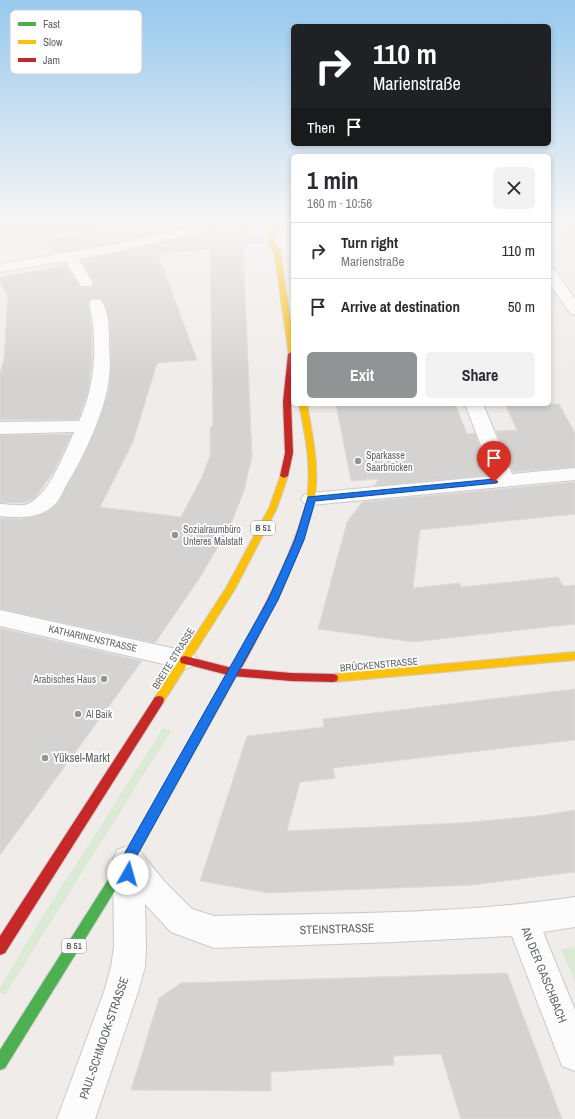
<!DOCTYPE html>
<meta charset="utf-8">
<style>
:root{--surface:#fff;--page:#f2f2f3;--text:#2b2b33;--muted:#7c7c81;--line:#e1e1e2;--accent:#919495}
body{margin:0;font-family:"Archivo Narrow",sans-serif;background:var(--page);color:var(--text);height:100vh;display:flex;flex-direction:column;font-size:15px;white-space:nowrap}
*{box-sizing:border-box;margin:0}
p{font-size:13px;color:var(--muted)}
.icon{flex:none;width:22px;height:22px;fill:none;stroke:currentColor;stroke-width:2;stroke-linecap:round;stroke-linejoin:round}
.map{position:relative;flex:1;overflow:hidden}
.sheet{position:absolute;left:291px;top:154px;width:260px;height:252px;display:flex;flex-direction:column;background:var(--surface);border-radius:6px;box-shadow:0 2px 6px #0003}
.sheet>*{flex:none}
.guide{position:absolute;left:291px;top:24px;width:260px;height:122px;border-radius:6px;box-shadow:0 2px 6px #0003;background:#202124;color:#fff;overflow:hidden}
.pin{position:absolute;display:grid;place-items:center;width:34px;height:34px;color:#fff;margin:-41px -17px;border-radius:50% 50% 50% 0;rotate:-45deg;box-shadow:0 0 4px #0007}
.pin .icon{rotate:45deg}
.me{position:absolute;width:44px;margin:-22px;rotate:7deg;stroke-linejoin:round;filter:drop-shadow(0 0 3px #0008)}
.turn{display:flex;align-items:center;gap:14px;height:84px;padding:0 16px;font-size:18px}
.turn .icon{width:52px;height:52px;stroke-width:2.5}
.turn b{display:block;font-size:28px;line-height:34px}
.then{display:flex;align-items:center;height:38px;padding:0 16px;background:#0003;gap:8px;font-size:15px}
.round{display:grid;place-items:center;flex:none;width:42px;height:42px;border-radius:6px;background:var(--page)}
.overview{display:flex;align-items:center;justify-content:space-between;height:68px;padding:0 16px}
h1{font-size:24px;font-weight:700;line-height:30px}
.button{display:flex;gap:8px;margin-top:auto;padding:8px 16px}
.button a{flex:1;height:46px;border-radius:6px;background:var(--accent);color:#fff;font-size:16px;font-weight:700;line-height:46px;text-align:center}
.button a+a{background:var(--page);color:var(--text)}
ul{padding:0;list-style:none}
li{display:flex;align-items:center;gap:12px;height:56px;padding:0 16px;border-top:1px solid var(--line)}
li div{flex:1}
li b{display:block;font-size:15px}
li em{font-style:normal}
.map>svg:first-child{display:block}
.green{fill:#dbead5}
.building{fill:#d5d3d2;stroke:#dedcd8;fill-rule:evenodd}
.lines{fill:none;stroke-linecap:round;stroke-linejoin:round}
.street-casing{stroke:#cbcaca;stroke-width:2}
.fast-casing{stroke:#cbcbcb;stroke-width:2}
.slow-casing{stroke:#cbcbcb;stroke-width:2}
.jam-casing{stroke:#cbcbcb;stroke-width:2}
.street{fill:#fdfcfc;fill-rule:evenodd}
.fast{fill:#4caf50;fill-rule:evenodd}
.slow{fill:#ffc107;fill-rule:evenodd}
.jam{fill:#c62828;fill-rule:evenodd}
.route{fill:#1a73e8;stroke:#114b97}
.poi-dot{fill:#919495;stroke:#fff;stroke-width:1.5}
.labels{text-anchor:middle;stroke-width:3.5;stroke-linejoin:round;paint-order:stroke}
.shield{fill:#fff;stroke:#8f9295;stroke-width:1}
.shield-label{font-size:9px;font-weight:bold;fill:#5f6468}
.poi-label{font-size:10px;fill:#5f6468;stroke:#fff;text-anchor:start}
.street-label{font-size:10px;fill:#5f6468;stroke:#fff}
.near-poi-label{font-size:12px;fill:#5f6468;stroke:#fff;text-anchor:start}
.near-street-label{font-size:12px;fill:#5f6468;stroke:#fff}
.key{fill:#fff;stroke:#cfd0d2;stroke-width:1}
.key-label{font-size:11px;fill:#5f6468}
</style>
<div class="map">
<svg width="575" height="1119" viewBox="0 0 575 1119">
<rect width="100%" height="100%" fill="#efece9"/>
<g class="green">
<path d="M0,223h90l2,3 -50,4 -42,6z"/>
<path d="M163,728l8,3 -166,264 -5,-2v-5l34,-58z"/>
<path d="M575,947v35l-14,-33z"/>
</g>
<g class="building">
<path d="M147,223h57l-75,18 -75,12 -9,-13z"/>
<path d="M231,229l32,9 1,5 -21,2 9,211 -8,35 -13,33 -30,52 -46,67 -155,-34v-91l20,1 14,-2 13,-5 11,-9 23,-42 19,-43 9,-28 2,-26 -1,-39 -3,-16 -6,-10h-10l-3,4 4,29v30l-4,30 -10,28h-78v-47l4,-14 4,-63 -8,-14v-5l63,-11 -2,-3h3l16,24 11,1 3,-6 -14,-22 129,-29zM210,249l3,177 -3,1v29l-8,21 -21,40 -81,-10 33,-65 24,-79 40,-3 -39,-106z"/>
<path d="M336,404h119l12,30 8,-1 16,42 -117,11 5,-7 -28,2z"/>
<path d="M505,404h54l16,29v34l-62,5 -17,-41 21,-1z"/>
<path d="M72,434l-18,37 -19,27 -10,5h-25v-68z"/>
<path d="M575,482v32l-155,16 -7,58 47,-5 1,4 97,-10 5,9 12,-1v39l-162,18 -95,-13 29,-107 15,-20z"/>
<path d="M0,628l142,33 -142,194z"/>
<path d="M575,689v51l-242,28 2,10 -35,4 -13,49 172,-8 78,-7 38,-6v62l-102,13 -205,8 -68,-12 47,-145 77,-9 -1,-8z"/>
<path d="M507,973l55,146h-101l-20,-65 -48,2 1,9 -123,7v19l-140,-1 28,-92 22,-15z"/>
</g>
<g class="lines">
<defs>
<g id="street">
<path d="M209,223h32c-5,7 -23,5 -32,7 -44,10 -86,21 -131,29l15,24 -2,3h-10l-16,-25 -65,11v-8l129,-22z"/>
<path d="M549,268l5,1 21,30v16l-5,-2 -21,-30z"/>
<path d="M96,299l5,1c8,11 8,28 8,41 0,12 2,25 0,36 -2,31 -26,81 -42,107 -4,7 -8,18 -15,23 -15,12 -34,11 -52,9v-12c9,0 20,3 28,0 21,-9 37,-52 46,-72l-74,2v-12l79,-1c17,-36 19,-81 10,-118l2,-3z"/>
<path d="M465,404h18l29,70 63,-6v12l-264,25 -7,-2 -3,-4 3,-4 7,-2 182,-17z"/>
<path d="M0,610l185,41 9,3 3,6 -3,6 -9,3 -185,-43z"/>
<path d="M128,846l11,4 25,31 28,28 22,7c120,-3 242,-1 361,-19v30l-32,5 32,78v61l-13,-5 -50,-130 -117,6 -181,6 -43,-16 -26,-28 1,43 -1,20 -7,25 -43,127h-38l47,-127 7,-25 3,-20 -1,-87 4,-10z"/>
</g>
<path id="fast" d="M133,846l4,1 2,4 -2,4 -132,213 -5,2v-20l129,-203z"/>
<g id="slow">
<path d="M266,223h5l4,20 5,8 13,88v25l-3,-2 -16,-111 -5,-8z"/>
<path d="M299,404h8c6,35 14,68 6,104l-4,3 -4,-3c8,-36 1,-69 -6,-104z"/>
<path d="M281,474h6l1,2 -11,32 -42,81 -72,114 -4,1 -4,-1 -1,-3 1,-3 71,-109 43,-80z"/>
<path d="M575,652v8l-242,22 -4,-1 -1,-3 1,-3 4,-1z"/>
<path d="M238,660l4,1 1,3 -106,191 -4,1 -4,-1 -2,-4 2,-4 105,-186z"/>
</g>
<g id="jam">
<path d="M291,352h2l-2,50 2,51 -5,23 -4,2 -4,-2 5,-23 -2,-51 5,-48z"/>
<path d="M309,505l4,3c-16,56 -43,108 -71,159h-8l-1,-3c28,-51 55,-100 72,-156z"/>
<path d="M185,656l47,12 59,5 42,1 4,1 1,3 -1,3 -4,1 -42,-1 -59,-5 -51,-13 -1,-3 1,-3z"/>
<path d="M159,696l4,1 1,3 -1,3 -158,250 -5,2v-19l155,-239z"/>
</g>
</defs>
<use href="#street" class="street-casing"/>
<use href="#fast" class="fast-casing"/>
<use href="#slow" class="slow-casing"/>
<use href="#jam" class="jam-casing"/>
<use href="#street" class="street"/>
<use href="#fast" class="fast"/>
<use href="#slow" class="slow"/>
<use href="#jam" class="jam"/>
</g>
<linearGradient id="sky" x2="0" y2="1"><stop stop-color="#97c9ee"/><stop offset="0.59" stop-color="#f8f6f5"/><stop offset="1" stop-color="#f8f6f5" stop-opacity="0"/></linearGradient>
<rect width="575" height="379" fill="url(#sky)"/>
<path class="route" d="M494,479l4,3 -2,1 -181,18 -11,39 -26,60 -144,261v13l-1,5 -5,1 -4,-1 -3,-19 2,-4 145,-256 27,-60 13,-43z"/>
<g class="poi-dot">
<circle cx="358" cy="461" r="4"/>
<circle cx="175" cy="535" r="4"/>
<circle cx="104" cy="679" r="4"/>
<circle cx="78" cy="714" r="4"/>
<circle cx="45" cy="758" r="4"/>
</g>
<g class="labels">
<g class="shield">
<rect x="251" y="521" width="24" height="14" rx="3"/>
<rect x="62" y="939" width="24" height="14" rx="3"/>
</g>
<g class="shield-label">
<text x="263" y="531">B 51</text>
<text x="74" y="949">B 51</text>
</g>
<g class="poi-label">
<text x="366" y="459">Sparkasse<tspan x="366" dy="12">Saarbrücken</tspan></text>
<text x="183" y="533">Sozialraumbüro<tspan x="183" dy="12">Unteres Malstatt</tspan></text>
<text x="96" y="683" text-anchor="end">Arabisches Haus</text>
<text x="86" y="718">Al Baik</text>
</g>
<g class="street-label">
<text transform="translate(93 638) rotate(13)" y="4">KATHARINENSTRASSE</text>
<text transform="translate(173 658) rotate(-58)" y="4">BREITE STRASSE</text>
<text transform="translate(379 664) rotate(-5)" y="4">BRÜCKENSTRASSE</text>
</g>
<g class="near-poi-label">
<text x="53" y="762">Yüksel-Markt</text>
</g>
<g class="near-street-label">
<text transform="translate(337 929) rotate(-2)" y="4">STEINSTRASSE</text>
<text transform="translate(544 975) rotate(68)" y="4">AN DER GASCHBACH</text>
<text transform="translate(104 1038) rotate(-71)" y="4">PAUL-SCHMOOK-STRASSE</text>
</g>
</g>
<rect x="10" y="10" width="132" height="64" rx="6" class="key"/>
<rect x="18" y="22" width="18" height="4" fill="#4caf50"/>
<rect x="18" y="40" width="18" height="4" fill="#ffc107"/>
<rect x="18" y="58" width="18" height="4" fill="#c62828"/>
<g class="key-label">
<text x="43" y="28">Fast</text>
<text x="43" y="46">Slow</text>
<text x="43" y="64">Jam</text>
</g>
</svg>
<div class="pin" style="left:494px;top:482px;background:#d93025"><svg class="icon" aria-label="arrive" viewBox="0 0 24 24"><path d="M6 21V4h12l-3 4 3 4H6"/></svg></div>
<svg class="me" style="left:128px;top:874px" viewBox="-20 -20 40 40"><circle r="19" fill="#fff"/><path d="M0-13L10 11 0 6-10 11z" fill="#1a73e8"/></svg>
<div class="guide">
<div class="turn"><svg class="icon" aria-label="right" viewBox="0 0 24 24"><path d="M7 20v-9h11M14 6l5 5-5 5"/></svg><div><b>110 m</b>Marienstraße</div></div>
<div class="then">Then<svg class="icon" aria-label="arrive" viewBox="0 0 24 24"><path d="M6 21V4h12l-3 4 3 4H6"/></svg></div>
</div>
<section class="sheet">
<div class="overview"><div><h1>1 min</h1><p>160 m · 10:56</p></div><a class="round"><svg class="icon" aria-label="close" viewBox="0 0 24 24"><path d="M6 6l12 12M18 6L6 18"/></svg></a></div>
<ul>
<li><svg class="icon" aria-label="right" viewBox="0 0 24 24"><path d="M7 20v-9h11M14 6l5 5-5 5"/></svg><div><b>Turn right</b><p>Marienstraße</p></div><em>110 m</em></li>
<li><svg class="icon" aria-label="arrive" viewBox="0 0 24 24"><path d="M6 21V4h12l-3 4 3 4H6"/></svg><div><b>Arrive at destination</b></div><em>50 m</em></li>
</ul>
<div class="button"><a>Exit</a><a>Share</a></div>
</section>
</div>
